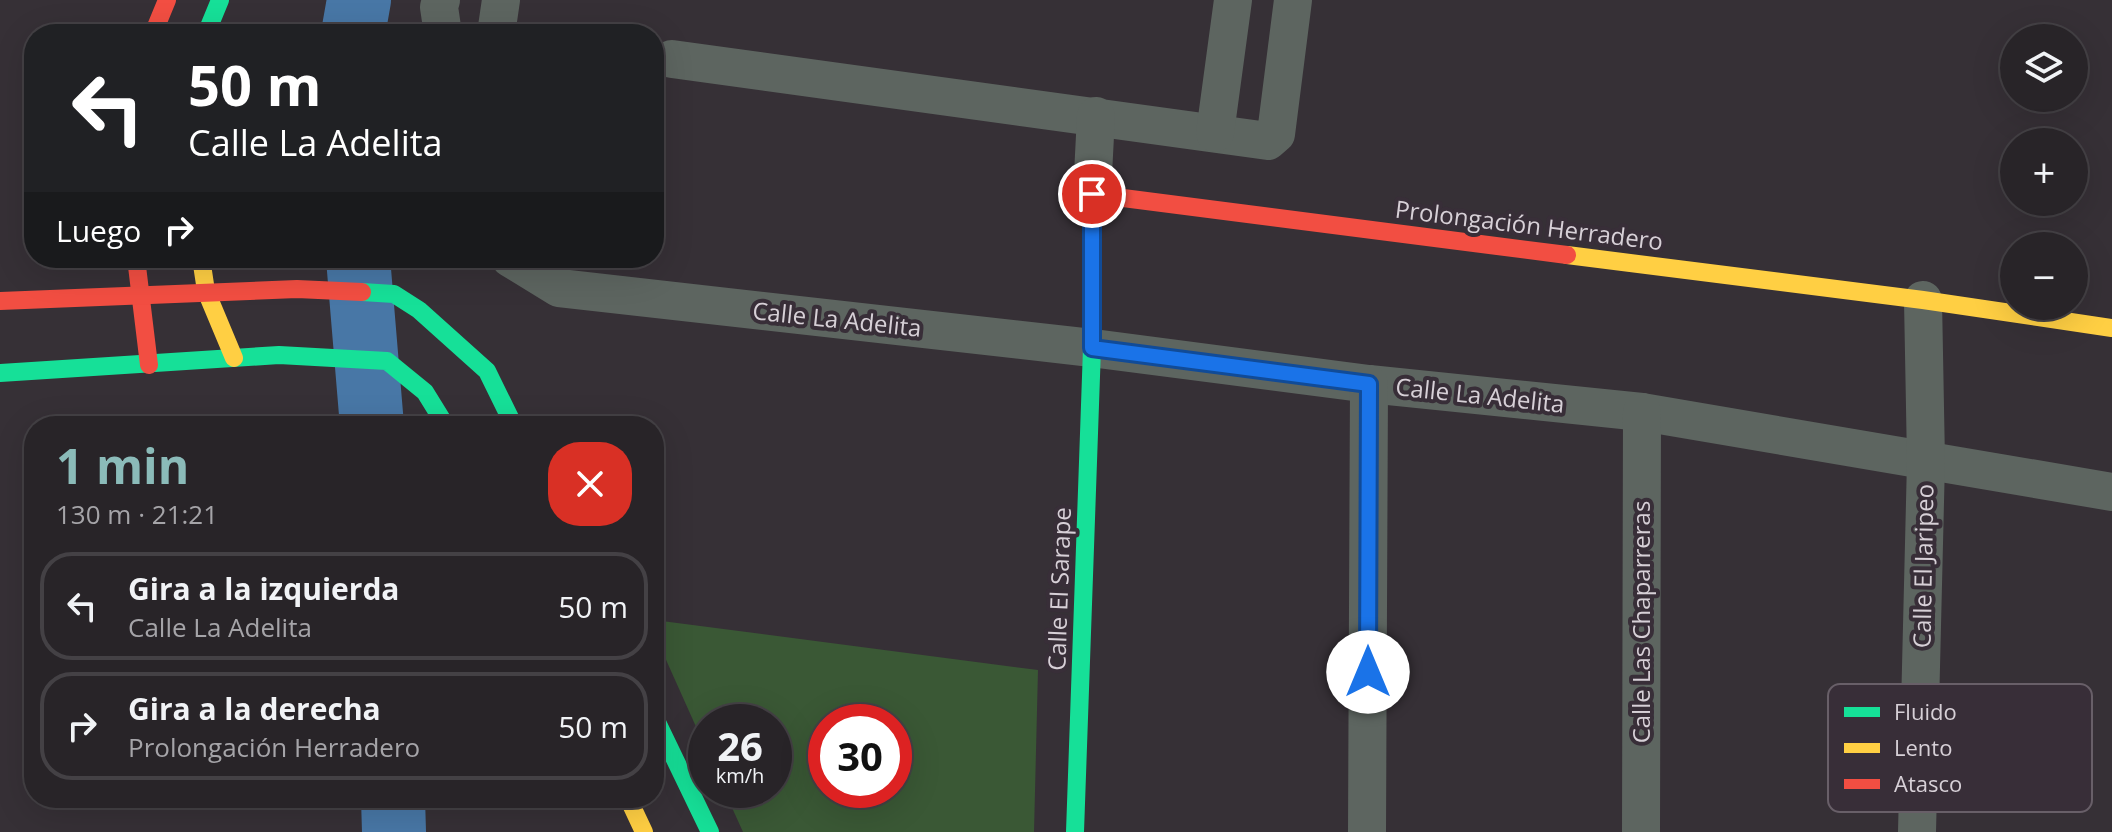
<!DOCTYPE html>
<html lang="es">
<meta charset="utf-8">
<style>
:root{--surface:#282428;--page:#302c30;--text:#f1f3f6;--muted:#a5a4a8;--line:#444145;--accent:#8bbbb9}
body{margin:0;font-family:"Open Sans",sans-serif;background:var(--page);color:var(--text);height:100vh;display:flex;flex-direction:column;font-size:30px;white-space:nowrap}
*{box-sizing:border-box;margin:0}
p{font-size:26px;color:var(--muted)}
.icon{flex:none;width:44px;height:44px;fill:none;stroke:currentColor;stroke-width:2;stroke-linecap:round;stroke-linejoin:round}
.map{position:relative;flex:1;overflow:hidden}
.panel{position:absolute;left:24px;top:416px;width:640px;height:392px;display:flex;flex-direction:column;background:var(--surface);border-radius:32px;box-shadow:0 8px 32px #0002,0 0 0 2px var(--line)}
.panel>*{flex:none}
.hud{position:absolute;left:24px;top:24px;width:640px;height:244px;border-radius:32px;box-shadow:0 8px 32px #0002,0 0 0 2px var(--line);background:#202124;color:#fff;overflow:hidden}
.fabs{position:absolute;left:2000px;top:24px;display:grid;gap:16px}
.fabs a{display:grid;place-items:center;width:88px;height:88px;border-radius:50%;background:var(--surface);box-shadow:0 8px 32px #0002,0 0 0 2px var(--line);font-size:40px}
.speed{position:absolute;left:688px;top:704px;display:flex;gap:16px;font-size:40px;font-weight:700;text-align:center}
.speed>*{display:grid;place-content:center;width:104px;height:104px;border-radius:50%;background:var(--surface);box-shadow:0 8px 32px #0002,0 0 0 2px var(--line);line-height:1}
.speed small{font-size:20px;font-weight:400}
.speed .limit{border:12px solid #d22;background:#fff;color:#111}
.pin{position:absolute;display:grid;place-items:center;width:68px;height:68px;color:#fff;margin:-34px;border:4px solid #fff;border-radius:50%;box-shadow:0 2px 8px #0007}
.me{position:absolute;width:88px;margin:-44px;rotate:0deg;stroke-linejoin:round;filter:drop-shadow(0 0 6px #0008)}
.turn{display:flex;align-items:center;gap:28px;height:168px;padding:0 32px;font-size:36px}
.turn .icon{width:104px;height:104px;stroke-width:2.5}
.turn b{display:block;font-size:56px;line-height:68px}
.then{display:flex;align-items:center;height:76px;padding:0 32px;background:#0003;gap:16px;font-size:30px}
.round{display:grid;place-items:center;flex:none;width:84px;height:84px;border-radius:32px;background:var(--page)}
.summary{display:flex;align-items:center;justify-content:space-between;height:136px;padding:0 32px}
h1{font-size:48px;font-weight:700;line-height:60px;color:var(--accent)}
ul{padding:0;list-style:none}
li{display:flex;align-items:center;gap:24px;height:108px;margin:0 16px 12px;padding:0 16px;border:4px solid var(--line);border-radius:32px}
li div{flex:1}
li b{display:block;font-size:30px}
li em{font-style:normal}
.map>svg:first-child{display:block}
.green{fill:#3a5835;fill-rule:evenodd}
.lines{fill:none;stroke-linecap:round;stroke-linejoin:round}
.river{stroke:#4877a6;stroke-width:64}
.street{stroke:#5d6560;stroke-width:38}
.fast{stroke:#16e098;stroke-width:18}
.slow{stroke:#ffcf43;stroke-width:18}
.jam{stroke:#f24e42;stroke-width:18}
.route-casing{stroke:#114b97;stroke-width:20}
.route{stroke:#1a73e8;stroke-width:14}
.labels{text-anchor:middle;stroke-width:8;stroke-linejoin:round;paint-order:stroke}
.street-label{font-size:24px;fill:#d7d0d7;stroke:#382e38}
.key{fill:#382e38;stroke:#685f68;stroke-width:2}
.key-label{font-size:22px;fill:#d7d0d7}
</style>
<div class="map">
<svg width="2112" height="832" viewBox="0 0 2112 832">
<rect width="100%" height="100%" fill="#363036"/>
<path class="green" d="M654,620l384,50 -4,162h-291l-19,-42h50v-68h-68v27l-52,-116zM826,722h68v68h-68z"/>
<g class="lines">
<g class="river">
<path d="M353,34l6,-34"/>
<path d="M358,258l14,168"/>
<path d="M393,798l1,34"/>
</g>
<g class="street">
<path d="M441,0l-2,7 4,27"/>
<path d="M496,34l5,-34"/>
<path d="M672,59l596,82 8,-7 17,-134"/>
<path d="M1215,133l18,-133"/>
<path d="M1092,194l4,-78"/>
<path d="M510,258l49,30 533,60 277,36 273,28 470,80"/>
<path d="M1367,832l2,-448"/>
<path d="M1641,832l1,-420"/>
<path d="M1917,832l9,-371 -3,-161"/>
</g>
<g class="fast">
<path d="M206,34l14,-34"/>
<path d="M362,292l32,2 25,16 68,61 27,55"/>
<path d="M0,373l279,-18 108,6 38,31 21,34"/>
<path d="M654,716l56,116"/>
<path d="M1075,832l17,-484v-88"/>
</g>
<g class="slow">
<path d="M1567,255l356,45 189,28"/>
<path d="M201,258l5,33 28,67"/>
<path d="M628,798l16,34"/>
</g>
<g class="jam">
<path d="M153,34l14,-34"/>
<path d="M136,258l13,107"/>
<path d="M1092,260v-66l475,61"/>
<path d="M0,301l297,-12 65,3"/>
</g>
</g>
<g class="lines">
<defs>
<path id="route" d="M1092,194v154l277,36 -1,288"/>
</defs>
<use href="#route" class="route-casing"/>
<use href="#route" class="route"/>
</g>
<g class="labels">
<g class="street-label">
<text transform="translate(1529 226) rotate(7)" y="8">Prolongación Herradero</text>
<text transform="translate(837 320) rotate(6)" y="8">Calle La Adelita</text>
<text transform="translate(1480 396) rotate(6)" y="8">Calle La Adelita</text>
<text transform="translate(1924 566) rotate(-89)" y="8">Calle El Jaripeo</text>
<text transform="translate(1060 589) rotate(-88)" y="8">Calle El Sarape</text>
<text transform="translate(1642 622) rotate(-90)" y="8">Calle Las Chaparreras</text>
</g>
</g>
<rect x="1828" y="684" width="264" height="128" rx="12" class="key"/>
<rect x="1844" y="707" width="36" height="10" fill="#16e098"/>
<rect x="1844" y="743" width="36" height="10" fill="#ffcf43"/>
<rect x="1844" y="779" width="36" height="10" fill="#f24e42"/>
<g class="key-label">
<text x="1894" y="720">Fluido</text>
<text x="1894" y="756">Lento</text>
<text x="1894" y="792">Atasco</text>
</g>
</svg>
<div class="fabs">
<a><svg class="icon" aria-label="layers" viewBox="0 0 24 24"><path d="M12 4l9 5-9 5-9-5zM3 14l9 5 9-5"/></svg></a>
<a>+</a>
<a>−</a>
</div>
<div class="speed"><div>26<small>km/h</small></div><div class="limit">30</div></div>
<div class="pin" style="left:1092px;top:194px;background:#d93025"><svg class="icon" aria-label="arrive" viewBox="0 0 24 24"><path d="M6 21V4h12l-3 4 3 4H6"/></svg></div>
<svg class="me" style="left:1368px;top:672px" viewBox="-20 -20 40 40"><circle r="19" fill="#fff"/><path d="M0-13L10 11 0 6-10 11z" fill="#1a73e8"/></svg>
<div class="hud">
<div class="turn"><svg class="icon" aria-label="left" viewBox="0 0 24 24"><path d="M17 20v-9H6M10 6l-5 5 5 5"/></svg><div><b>50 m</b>Calle La Adelita</div></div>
<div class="then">Luego<svg class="icon" aria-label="right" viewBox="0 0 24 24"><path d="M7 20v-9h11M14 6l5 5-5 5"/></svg></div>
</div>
<section class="panel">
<div class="summary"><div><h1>1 min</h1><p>130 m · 21:21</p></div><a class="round" style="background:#d93025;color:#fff"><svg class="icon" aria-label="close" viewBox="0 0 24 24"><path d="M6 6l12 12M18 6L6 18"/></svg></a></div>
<ul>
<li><svg class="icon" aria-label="left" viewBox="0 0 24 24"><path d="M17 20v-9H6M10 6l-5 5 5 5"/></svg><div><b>Gira a la izquierda</b><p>Calle La Adelita</p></div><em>50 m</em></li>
<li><svg class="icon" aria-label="right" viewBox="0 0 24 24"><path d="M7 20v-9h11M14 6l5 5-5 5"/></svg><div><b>Gira a la derecha</b><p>Prolongación Herradero</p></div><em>50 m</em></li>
</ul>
</section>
</div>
